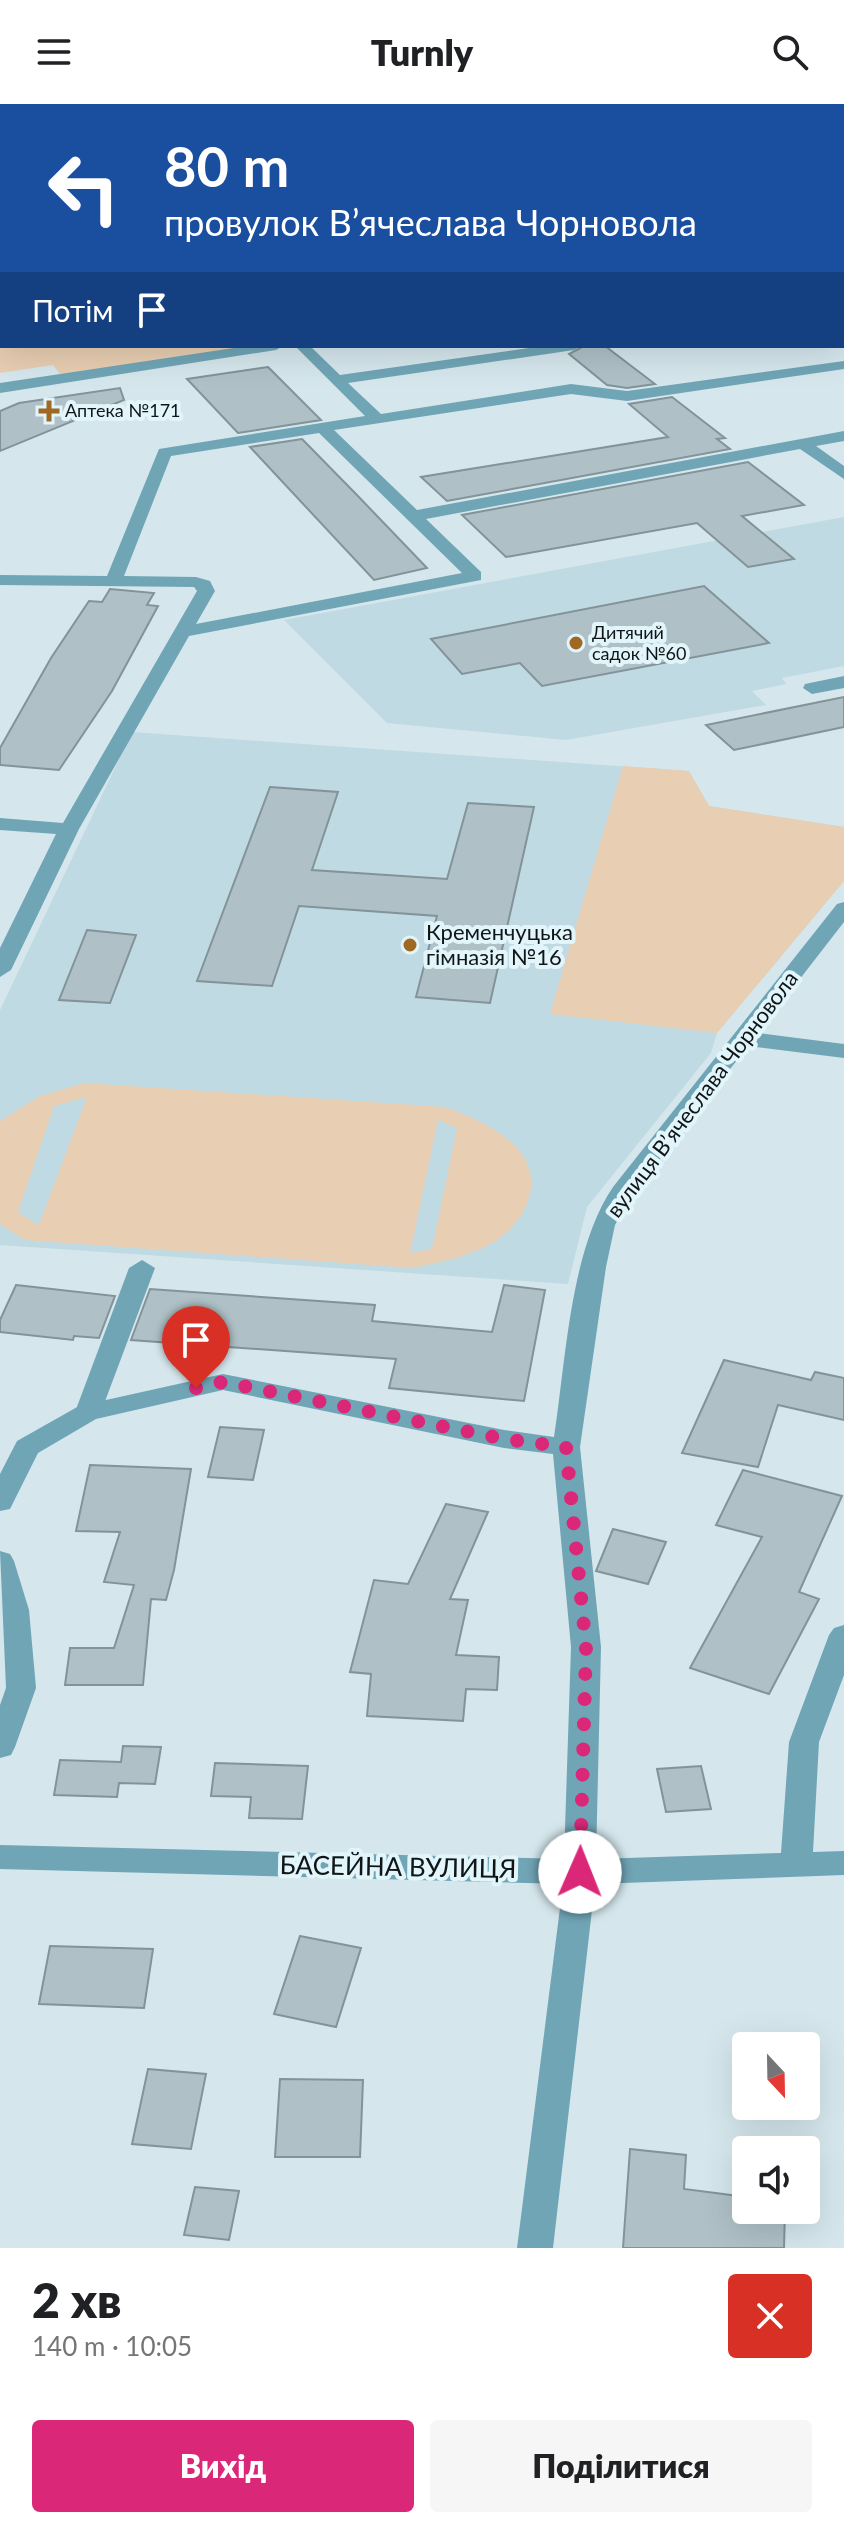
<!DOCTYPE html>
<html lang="uk">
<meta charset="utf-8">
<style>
:root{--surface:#fff;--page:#f6f6f6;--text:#202124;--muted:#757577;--accent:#db2777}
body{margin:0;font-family:Lato,sans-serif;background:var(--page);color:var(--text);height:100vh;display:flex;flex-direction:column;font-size:30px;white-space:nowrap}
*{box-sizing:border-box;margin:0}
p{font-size:26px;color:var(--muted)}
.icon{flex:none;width:44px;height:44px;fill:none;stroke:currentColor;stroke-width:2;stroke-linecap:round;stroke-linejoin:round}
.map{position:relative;height:2144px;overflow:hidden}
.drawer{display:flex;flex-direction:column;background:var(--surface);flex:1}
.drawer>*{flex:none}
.hud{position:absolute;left:0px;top:0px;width:844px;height:244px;box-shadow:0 8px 32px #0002;background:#1a4fa0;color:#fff;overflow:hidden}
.needle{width:52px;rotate:158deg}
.tools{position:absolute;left:732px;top:1928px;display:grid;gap:16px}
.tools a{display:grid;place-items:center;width:88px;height:88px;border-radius:8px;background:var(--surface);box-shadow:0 8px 32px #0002;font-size:40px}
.pin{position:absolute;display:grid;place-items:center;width:68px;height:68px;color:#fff;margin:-82px -34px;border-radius:50% 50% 50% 0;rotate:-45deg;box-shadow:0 0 8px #0007}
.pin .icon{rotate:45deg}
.me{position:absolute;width:88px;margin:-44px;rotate:1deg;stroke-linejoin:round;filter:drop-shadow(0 0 6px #0008)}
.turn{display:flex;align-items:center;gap:28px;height:168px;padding:0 32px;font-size:36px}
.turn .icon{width:104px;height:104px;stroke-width:2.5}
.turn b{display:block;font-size:56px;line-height:68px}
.then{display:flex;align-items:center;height:76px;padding:0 32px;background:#0003;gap:16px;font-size:30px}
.round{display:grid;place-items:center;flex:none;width:84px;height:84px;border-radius:8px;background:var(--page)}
.head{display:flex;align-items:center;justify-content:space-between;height:136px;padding:0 32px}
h1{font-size:48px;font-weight:800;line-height:60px}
.button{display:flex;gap:16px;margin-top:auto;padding:16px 32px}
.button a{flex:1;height:92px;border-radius:8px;background:var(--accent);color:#fff;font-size:32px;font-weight:800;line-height:92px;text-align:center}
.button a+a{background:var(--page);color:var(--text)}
header{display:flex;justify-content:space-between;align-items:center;height:104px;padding:0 32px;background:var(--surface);font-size:36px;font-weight:800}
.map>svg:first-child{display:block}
.built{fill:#c0dae3}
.green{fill:#e8ceb2;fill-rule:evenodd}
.building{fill:#afc1c7;stroke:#829399;stroke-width:2}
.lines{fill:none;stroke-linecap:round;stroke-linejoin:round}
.service{fill:#70a5b6;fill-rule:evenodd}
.minor{fill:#70a5b6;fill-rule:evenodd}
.tertiary{fill:#70a5b6;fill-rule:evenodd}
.route{stroke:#db2777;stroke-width:14;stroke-dasharray:0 25.2}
.poi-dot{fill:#9f6923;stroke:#e2f5fb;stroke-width:3}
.labels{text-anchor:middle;stroke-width:8;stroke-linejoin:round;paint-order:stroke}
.far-poi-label{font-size:18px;fill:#101618;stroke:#e2f5fb;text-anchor:start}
.poi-label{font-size:22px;fill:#101618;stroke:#e2f5fb;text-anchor:start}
.street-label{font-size:22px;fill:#101618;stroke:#e2f5fb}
.near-street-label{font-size:26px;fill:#101618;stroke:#e2f5fb}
</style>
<header><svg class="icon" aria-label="menu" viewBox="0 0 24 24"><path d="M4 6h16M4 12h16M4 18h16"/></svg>Turnly<svg class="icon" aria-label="search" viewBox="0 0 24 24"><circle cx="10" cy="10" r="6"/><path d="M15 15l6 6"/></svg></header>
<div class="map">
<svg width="844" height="2144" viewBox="0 0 844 2144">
<rect width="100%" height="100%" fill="#d5e7ed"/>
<g class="built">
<path d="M844,413v149l-62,12 4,6 -34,7 14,14 -200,35 -179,-17 -103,-103z"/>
<path d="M132,628l557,39 20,35 135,21v54l-127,152 -6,20 -124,154 -19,77 -568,-39v-235z"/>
</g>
<g class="green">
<path d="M0,228l2,14h261l-203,28 -7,-9 -53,8z"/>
<path d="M623,662l66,5 20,35 135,21v54l-127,152 -167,-19z"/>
<path d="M85,979l360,24c42,15 105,44 81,99 -6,14 -19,28 -32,36 -26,15 -53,20 -82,26l-387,-28 -25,-16v-103l40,-25zM87,993l-48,128h-1l-20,-13 36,-106zM438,1016l19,8 -25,121 -22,4z"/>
</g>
<g class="building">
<path d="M584,242h21l50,38 -28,4 -20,-3 -38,-31z"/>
<path d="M268,263l53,53 -83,13 -51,-54z"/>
<path d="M120,284l4,12 -124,51v-40l19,-8z"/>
<path d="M672,293l53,41 -8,1 13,10 -283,52 -26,-24 247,-40 -39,-33z"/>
<path d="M302,335l54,55 71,74 -53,12 -124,-133z"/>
<path d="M748,358l56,43 -62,11 52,43 -46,8 -51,-44 -191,34 -44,-42z"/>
<path d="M704,482l65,57 -227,43 -22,-23 -58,11 -31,-35z"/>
<path d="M110,485l44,4 -7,12 11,1 -46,85 -53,79 -59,-5v-17l51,-90 38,-57 13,1z"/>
<path d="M844,593v30l-110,23 -28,-25z"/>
<path d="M270,683l68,5 -26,78 135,9 21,-76 66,4 -44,196 -74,-6 21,-81 -138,-10 -27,80 -75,-5z"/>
<path d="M87,826l49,5 -26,68 -51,-3z"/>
<path d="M16,1181l99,11 -16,42 -25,-2 -1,4 -73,-8v-12z"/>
<path d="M504,1181l41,5 -21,111 -135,-13 7,-29 -265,-19 19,-51 225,16 -3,16 120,11z"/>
<path d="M724,1256l87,20 4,-8 29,6v42l-66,-15 -20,62 -76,-14z"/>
<path d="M220,1323l44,3 -11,50 -45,-3z"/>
<path d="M90,1361l101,4 -17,101 -8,30 -15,-1 -8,86h-78l5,-37h44l20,-63 -30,-3 16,-50 -44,-1z"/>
<path d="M743,1366l99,26 -43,96 20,7 -50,95 -79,-26 72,-131 -46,-12z"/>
<path d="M446,1400l42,8 -38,87 18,1 -12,55 43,2 -2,33 -31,-1 -3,32 -96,-5 4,-42 -21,-2 24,-92 34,4z"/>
<path d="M613,1425l53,13 -18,42 -52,-13z"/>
<path d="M123,1642l38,1 -6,37 -36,-1 -2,14 -63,-2 6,-35 61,2z"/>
<path d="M215,1659l93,3 -6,53 -53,-1 2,-21 -40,-1z"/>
<path d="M701,1662l10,43 -45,3 -9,-43z"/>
<path d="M300,1832l61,12 -25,79 -62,-13z"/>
<path d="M50,1842l103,3 -9,59 -105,-4z"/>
<path d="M148,1965l58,5 -15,75 -59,-5z"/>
<path d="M280,1975l83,1 -3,77h-85z"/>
<path d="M630,2045l56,6 -2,34 62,8v13h39l-1,38h-161z"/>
<path d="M195,2083l44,4 -10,49 -45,-5z"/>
</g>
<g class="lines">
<g class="service">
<path d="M441,0h16l-17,2z"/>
<path d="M528,0h16l1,1 -18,1z"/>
<rect x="842" y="7" width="2" height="8"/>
<rect x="0" y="64" width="2" height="8"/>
<rect x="842" y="159" width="2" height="8"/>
<rect x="842" y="184" width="2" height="9"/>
<path d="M247,242h36l-7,4 -276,43v-10z"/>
<path d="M295,242h15l30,29 203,-29h38l-7,4 -226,33 33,31 190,-30 56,7 217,-30v8l-217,32 -56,-7 -237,36 83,80 427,-79v10l-28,5 28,20v13l-44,-30 -374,70 55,53v8l-292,56 -110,193 -68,141 -11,7v-29l56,-114 -56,-4v-12l63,5 134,-232 -3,-4 -194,-2v-10l107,1 52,-127 206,-33zM319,329l143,140 -266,51 19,-33 -5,-10 -14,-4 -72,-1 47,-120z"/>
<path d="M844,572v12l-32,6 -9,-6 2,-4z"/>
<path d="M142,1156l13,8 -54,144 -4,6h-18l-4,-6 54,-144z"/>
</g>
<g class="minor">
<path d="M844,798v20l-86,111 86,11v14l-96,-12 -115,148 -18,31 -9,42 -26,180 21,200 -5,212 185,-6 8,-111 40,-107 5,-7 10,-3v50l-25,67 -6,110 31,-1v24l-249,9 -42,364h-36l46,-364 -563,-15v-24l564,14 7,-212 -18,-193 -49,-6 -281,-58 -127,29 -58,34 -28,56 -10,2v-37l17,-33 62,-35 144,-32 281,56 50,7c12,-77 16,-187 59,-250l224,-283z"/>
<path d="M0,1447l10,3 4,7 15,49 7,78 -21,59 -4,8 -11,3v-53l6,-17z"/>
</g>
<g class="tertiary">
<rect x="842" y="104" width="2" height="8"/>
<rect x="0" y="218" width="2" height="8"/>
</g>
</g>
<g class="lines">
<path class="route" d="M196,1284l27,-6 281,57 62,8 20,200 -6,225"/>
</g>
<g class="poi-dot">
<path d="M45 295h8v8h8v8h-8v8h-8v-8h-8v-8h8z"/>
<circle cx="576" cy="539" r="8"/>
<circle cx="410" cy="841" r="8"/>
</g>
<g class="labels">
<g class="far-poi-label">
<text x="65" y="313">Аптека №171</text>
<text x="592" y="535">Дитячий<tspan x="592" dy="21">садок №60</tspan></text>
</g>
<g class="poi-label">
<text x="426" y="836">Кременчуцька<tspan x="426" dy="25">гімназія №16</tspan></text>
</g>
<g class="street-label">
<text transform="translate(702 990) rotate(-53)" y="8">вулиця Вʼячеслава Чорновола</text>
</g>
<g class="near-street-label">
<text transform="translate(398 1763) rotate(1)" y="9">БАСЕЙНА ВУЛИЦЯ</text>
</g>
</g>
</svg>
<div class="tools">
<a><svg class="needle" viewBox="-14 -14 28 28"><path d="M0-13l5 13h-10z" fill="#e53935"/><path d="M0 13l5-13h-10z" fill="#757577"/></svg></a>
<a><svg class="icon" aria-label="sound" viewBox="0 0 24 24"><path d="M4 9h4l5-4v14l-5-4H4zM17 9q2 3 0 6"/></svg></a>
</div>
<div class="pin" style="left:196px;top:1284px;background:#d93025"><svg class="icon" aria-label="arrive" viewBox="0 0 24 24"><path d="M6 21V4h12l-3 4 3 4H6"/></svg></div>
<svg class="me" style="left:580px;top:1768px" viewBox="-20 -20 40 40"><circle r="19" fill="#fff"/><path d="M0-13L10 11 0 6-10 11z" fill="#db2777"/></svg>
<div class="hud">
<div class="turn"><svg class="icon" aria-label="left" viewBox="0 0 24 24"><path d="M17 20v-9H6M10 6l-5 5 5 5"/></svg><div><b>80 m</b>провулок Вʼячеслава Чорновола</div></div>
<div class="then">Потім<svg class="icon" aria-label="arrive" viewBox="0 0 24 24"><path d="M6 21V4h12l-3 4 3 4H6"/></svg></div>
</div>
</div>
<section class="drawer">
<div class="head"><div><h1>2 хв</h1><p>140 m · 10:05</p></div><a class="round" style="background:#d93025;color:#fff"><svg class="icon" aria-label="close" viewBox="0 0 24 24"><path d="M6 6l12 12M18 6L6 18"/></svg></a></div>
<div class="button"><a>Вихід</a><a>Поділитися</a></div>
</section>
